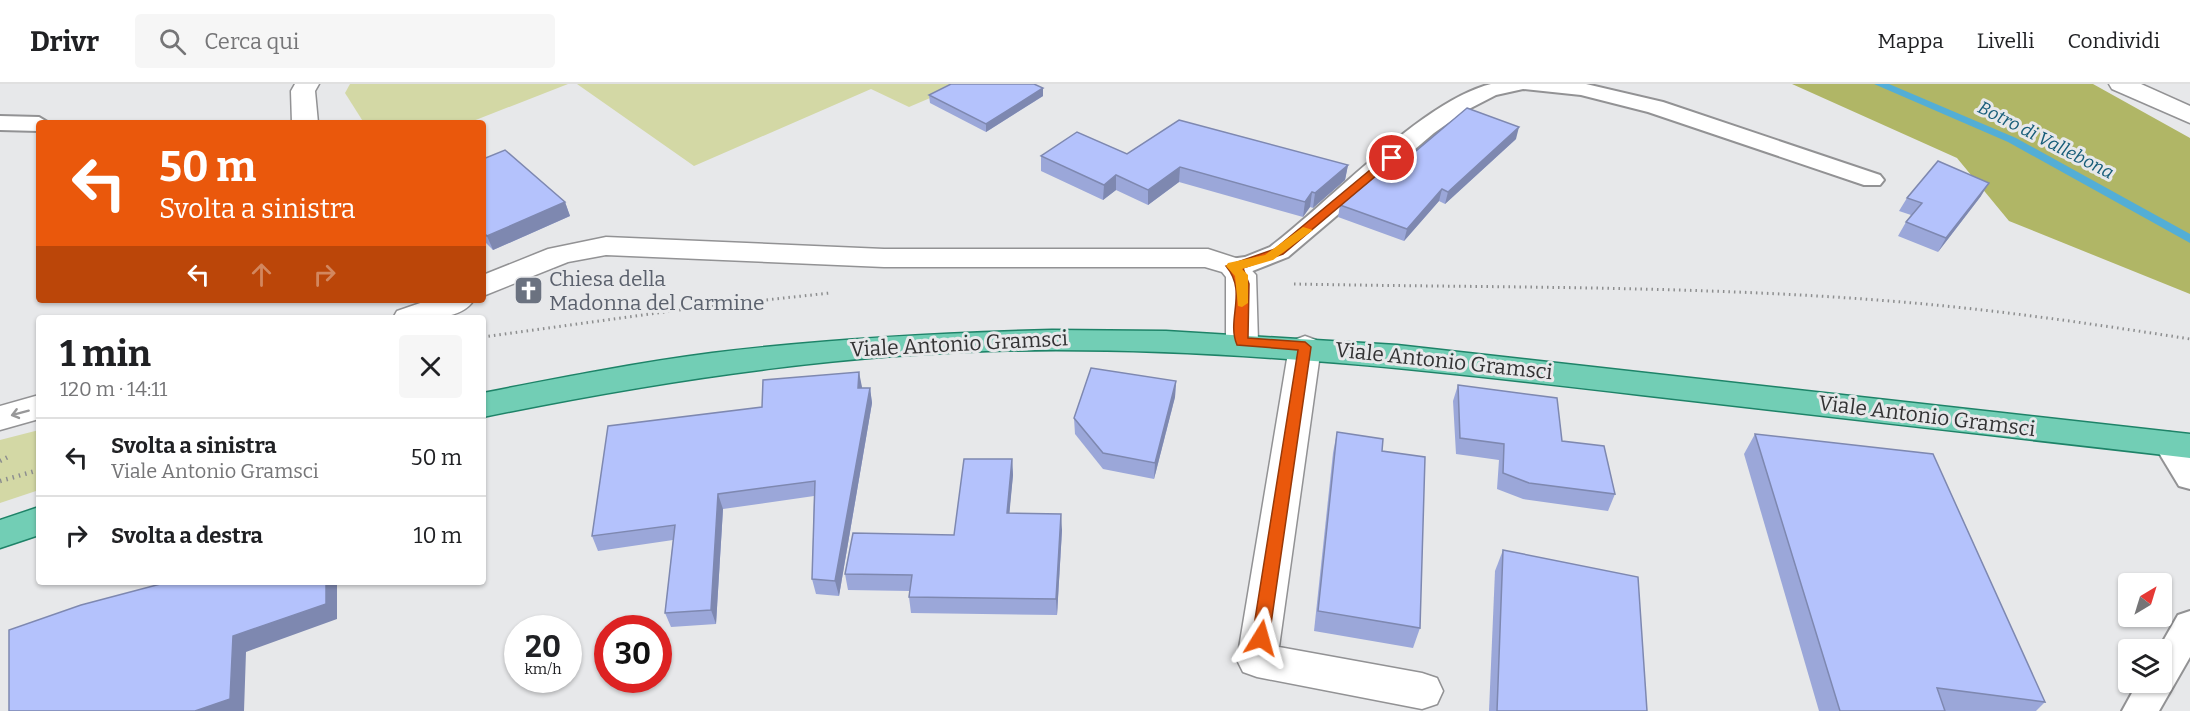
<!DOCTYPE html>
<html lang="it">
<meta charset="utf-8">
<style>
:root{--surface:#fff;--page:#f6f6f6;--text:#202124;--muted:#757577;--line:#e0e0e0}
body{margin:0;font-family:Bitter,serif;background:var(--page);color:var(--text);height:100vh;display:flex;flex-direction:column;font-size:22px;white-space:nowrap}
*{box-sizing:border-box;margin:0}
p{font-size:20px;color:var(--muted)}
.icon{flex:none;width:33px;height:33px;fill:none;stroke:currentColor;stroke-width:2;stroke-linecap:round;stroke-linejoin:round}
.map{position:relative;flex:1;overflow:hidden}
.panel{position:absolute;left:36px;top:231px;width:450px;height:270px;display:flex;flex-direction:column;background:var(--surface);border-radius:6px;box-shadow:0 2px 4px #0004}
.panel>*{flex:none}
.guide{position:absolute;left:36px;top:36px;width:450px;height:183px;border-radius:6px;box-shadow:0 2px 4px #0004;background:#ea580c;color:#fff;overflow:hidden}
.needle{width:39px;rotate:38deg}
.controls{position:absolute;left:2118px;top:489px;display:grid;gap:12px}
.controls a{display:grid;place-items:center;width:54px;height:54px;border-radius:6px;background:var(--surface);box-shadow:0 2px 4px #0004;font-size:30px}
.speed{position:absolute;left:504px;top:531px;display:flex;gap:12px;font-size:30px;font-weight:700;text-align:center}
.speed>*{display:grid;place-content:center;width:78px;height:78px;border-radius:50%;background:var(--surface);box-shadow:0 2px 4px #0004;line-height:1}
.speed small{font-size:15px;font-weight:400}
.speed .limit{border:9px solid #d22;background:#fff;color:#111}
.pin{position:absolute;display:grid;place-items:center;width:51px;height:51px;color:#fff;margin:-26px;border:3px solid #fff;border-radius:50%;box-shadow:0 2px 6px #0007}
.me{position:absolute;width:66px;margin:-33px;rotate:8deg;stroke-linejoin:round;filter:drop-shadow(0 0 4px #0008)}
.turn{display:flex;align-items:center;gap:21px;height:126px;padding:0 24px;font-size:27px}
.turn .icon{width:78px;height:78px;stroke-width:2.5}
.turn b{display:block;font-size:42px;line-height:51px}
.lanes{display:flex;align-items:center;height:57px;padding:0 24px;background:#0003;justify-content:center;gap:30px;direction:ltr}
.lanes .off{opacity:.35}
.round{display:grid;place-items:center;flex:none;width:63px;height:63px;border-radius:6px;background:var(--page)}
.overview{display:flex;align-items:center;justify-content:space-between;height:102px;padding:0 24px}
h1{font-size:36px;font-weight:700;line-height:45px}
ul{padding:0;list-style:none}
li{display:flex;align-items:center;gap:18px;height:78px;padding:0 24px;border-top:2px solid var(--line)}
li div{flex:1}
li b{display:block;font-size:22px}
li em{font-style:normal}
header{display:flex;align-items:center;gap:36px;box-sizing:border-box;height:84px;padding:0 30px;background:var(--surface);border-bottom:2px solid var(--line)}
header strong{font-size:28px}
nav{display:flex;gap:33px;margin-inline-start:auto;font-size:21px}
.search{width:420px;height:54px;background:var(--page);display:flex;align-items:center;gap:15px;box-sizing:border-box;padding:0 21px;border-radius:6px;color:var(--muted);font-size:22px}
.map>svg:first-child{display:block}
.green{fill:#d3d8a5}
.forest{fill:#b0b666}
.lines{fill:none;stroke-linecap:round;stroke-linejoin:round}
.stream{fill:#53aed6;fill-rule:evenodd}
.lane-casing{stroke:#929294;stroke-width:4}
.street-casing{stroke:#929294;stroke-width:3}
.primary-casing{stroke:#1e8368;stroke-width:3}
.path-far1{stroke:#8d8e8f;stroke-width:3;stroke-dasharray:1.5 4;stroke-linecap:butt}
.path{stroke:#8d8e8f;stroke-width:4.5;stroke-dasharray:1.5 5;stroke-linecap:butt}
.lane{fill:#fff;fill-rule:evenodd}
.street{fill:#fff;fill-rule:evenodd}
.primary{fill:#72ceb5;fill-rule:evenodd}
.wall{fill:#9ba7d9}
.shaded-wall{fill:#7e88b0}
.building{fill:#b4c2fc;stroke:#7e88b0;stroke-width:1.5}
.oneway{stroke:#989899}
.route{fill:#ea580c;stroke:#983908;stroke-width:1.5}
.slow{fill:#f59e0b}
.labels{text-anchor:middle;stroke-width:6;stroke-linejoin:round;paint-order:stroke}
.far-water-label{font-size:18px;font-style:italic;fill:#175d79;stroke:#e7e8ea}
.worship-label{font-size:21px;fill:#5b616d;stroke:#e7e8ea;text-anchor:start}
.street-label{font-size:21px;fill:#323233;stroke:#e7e8ea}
</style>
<header>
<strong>Drivr</strong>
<div class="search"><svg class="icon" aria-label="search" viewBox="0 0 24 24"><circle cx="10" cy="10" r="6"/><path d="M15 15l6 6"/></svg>Cerca qui</div>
<nav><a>Mappa</a><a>Livelli</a><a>Condividi</a></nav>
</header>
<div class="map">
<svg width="2190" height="627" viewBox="0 0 2190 627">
<rect width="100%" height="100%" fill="#e7e8ea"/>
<g class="green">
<path d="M350,0h218l-100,39h-104l-19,-30z"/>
<path d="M577,0h386l-54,23 -38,-18 -177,77z"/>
<path d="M39,346v60l-39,13v-63z"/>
</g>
<path class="forest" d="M1792,0h301l97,54v156l-181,-73 -52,-63z"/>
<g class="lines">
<path class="stream" d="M1874,0h15l127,54 174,96v9l-182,-101z"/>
<defs>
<g id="lane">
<path d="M1491,0h95l77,18 217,73 4,5 -4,5h-16l-216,-73 -67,-17 -58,-6 -27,6 -31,16 -31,22 -146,124 -38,15 -18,2 -9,-2 -4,-6 4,-6 22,-3 25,-10c60,-45 152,-146 221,-163z"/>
<path d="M0,32l39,1 10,6h-10v8l-39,-1z"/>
<path d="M2168,348l10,3 12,18v36l-11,-3 -26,-43 5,-8z"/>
<path d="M2190,527v46l-31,54h-37l16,-29h24v-32h-4l20,-35z"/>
</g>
<g id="street">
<path d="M295,0h24l-4,7 3,32h-26l-1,-32z"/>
<path d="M2109,0h32l49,22v17l-78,-34z"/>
<path d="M606,153l278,12h324l34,11 14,15 2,67 -5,7 -11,3 -11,-3 -5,-7v-65l-4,-5 -17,-5h-321l-278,-12 -38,7 -85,34v-21l65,-26z"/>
<path d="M429,216h45c-15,23 -57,18 -81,18l4,-7z"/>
<path d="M1305,252l11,4 5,7 -42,300 143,26 15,5 6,13 -6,13 -15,5 -165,-32 -14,-5 -6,-12 52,-313 5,-7z"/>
<path d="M39,311v24l-39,11v-24z"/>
</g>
<g id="primary">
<path d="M1052,246l114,1 231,14 793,89v24c-183,-21 -366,-42 -549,-63 -195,-23 -388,-45 -585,-45 -193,0 -384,28 -573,67v-24c76,-15 152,-30 229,-40 113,-14 226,-20 340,-23z"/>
<path d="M39,423v28l-39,13v-28z"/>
</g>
</defs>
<use href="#lane" class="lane-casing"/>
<use href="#street" class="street-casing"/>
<use href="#primary" class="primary-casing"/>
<g class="path-far1">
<path d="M1294,200c203,4 406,1 608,18 96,8 192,22 288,37"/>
<path d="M483,253l218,-30 129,-14"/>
</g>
<g class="path">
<path d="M0,377l10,-5"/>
<path d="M0,397l39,-11"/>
</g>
<use href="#lane" class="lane"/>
<use href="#street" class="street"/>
<use href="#primary" class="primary"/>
</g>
<g class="wall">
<path d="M929,11l114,1 -57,36 -56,-29z"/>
<path d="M1516,55l-71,65 -6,-3 -35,40 -66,-24 2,-12 44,-27z"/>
<path d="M1127,70l221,11 -3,15 -32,28 -3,-1 -7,10 -124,-35 -31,23 -32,-15 -13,10 -62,-29v-15z"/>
<path d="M483,75l82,43 5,14 -77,34 -10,-10z"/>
<path d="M1981,112l-43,56 -40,-16 8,-14 5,-7 -12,-4 8,-13z"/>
<path d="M1176,297l-1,16 -21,82 -51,-10 -28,-35 -1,-16z"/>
<path d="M1458,301l104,56 53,53 -7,17 -85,-12 -26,-10 2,-29 -43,-6 -3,-53z"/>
<path d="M862,304h8l2,15 -33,193 -23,-2 -4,-15 2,-83 -91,13 -7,115 -45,3 -6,-14 8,-73 -75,11 -6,-15 170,-129z"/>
<path d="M1337,348l45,19 38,177 -7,20 -99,-17 19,-178z"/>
<path d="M1755,350l290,268 -9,9h-217l-75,-257z"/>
<path d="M1012,375l1,16 -4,38 53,17 -5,85 -146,-2 -2,-16 1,-6 -62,-1 -3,-16 109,-39z"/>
<path d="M1503,466l144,161h-158l6,-140z"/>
</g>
<g class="shaded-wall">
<path d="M1043,4v8l-57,36v-8z"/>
<path d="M1519,43l-3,12 -71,65 3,-12z"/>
<path d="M1348,81l-3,15 -32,28 2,-15z"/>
<path d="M1180,83l-1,15 -31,23v-15z"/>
<path d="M1116,91v15l-13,10 1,-15z"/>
<path d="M1989,99l-8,13 -43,56 8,-14z"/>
<path d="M1442,105l-3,12 -35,40 3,-12z"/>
<path d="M1312,108l-2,15 -7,10 2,-15z"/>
<path d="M565,118l5,14 -77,34 -6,-14z"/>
<path d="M859,288l3,15 -1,16 -3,-15z"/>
<path d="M1176,297l-1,16 -21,82 1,-16z"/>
<path d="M870,304l2,15 -33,193 -4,-15z"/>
<path d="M1012,375l1,16 -5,54 -1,-16z"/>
<path d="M718,410l5,15 -7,115 -5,-14z"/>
<path d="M1061,430l1,16 -5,85 -1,-16z"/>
<path d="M326,498h11v37l-91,33 -2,59h-49l38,-75z"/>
</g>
<g class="building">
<path d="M951,0h83l9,4 -57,36 -57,-29z"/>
<path d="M1467,24l52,19 -71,65 -6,-3 -35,40 -67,-24 36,-29 8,2z"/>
<path d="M1179,36l169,45 -33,28 -3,-1 -7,10 -125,-35 -32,23 -32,-15 -12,10 -63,-29 36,-24 50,22z"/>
<path d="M505,66l60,52 -78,34 -4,-4v-73z"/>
<path d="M1938,77l51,22 -43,55 -40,-16 16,-19 -15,-5z"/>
<path d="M1091,284l85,13 -21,82 -52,-10 -29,-35z"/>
<path d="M859,288l-1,16h12l-35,193 -23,-2 3,-98 -97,13 -7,116 -46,3 10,-88 -83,11 16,-110 154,-19 1,-27z"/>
<path d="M1458,301l99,13 5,43 42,5 11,48 -86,-11 -26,-10 1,-29 -44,-6z"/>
<path d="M1337,348l46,7 -1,12 43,6 -5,171 -102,-17z"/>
<path d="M1755,350l178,20 112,248 -108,-14 8,23h-105z"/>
<path d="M964,375h48l-5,54 54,1 -5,85 -147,-2 3,-22 -67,-1 8,-41 101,2z"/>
<path d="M1503,466l135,27 9,134h-150z"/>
<path d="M168,498h158v22l-93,32 -3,63 -35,12h-186v-81l72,-25z"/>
</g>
<defs><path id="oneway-shaft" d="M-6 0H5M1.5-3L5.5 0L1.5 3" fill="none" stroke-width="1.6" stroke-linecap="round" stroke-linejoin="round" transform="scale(1.5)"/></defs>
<use class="oneway" href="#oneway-shaft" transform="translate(20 329) rotate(165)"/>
<path class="route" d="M1388,71l9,3 -114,96 -40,14 6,16 -1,54 57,4 6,5 -42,291 -3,4h-11l-3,-4 46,-288 -61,-5c-11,-26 11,-53 -11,-79l49,-17z"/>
<path class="slow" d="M1303,143l10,3 -40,30 -31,9 6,6v28l-6,4 -4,-1 -3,-30 -9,-10 2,-3 37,-8z"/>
<defs>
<symbol id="church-square" viewBox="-11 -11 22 22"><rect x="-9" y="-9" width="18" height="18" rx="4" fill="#6b7280" stroke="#e7e8ea"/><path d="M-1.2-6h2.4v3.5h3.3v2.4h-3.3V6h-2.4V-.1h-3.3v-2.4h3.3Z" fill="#fff"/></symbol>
</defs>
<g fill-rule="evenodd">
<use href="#church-square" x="512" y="190" width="33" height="33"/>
</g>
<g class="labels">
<g class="far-water-label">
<text transform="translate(2046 56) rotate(27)" y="6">Botro di Vallebona</text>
</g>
<g class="worship-label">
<text x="549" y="202">Chiesa della<tspan x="549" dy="24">Madonna del Carmine</tspan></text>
</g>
<g class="street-label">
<text transform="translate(959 260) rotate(-3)" y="7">Viale Antonio Gramsci</text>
<text transform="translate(1444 277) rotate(6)" y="7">Viale Antonio Gramsci</text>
<text transform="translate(1927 332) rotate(7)" y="7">Viale Antonio Gramsci</text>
</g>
</g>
</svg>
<div class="controls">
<a><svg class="needle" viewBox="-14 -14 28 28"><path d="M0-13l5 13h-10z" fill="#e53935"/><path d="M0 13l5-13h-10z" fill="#757577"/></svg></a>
<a><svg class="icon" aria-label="layers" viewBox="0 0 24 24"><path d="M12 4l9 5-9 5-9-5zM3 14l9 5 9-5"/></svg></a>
</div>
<div class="speed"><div>20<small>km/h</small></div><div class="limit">30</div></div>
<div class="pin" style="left:1392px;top:74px;background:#d93025"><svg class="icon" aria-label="arrive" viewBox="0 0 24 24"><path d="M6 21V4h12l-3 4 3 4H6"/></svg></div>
<svg class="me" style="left:1261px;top:554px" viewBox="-20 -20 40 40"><path d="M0-17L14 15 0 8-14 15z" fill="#ea580c" stroke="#fff" stroke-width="4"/></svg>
<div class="guide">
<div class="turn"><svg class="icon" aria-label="left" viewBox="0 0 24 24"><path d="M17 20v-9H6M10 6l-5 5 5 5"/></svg><div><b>50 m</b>Svolta a sinistra</div></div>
<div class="lanes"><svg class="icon" aria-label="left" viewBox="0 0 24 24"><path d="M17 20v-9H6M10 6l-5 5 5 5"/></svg><svg class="icon off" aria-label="ahead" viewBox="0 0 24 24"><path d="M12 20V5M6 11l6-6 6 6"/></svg><svg class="icon off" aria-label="right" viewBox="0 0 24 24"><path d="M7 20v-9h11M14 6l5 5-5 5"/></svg></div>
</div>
<section class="panel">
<div class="overview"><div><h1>1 min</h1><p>120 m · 14:11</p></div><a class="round"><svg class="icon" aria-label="close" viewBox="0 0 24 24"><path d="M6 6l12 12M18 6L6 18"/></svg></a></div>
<ul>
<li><svg class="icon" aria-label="left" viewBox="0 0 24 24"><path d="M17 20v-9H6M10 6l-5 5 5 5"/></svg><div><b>Svolta a sinistra</b><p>Viale Antonio Gramsci</p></div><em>50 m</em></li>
<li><svg class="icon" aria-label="right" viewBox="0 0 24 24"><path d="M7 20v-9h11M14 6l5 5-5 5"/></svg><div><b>Svolta a destra</b></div><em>10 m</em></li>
</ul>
</section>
</div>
